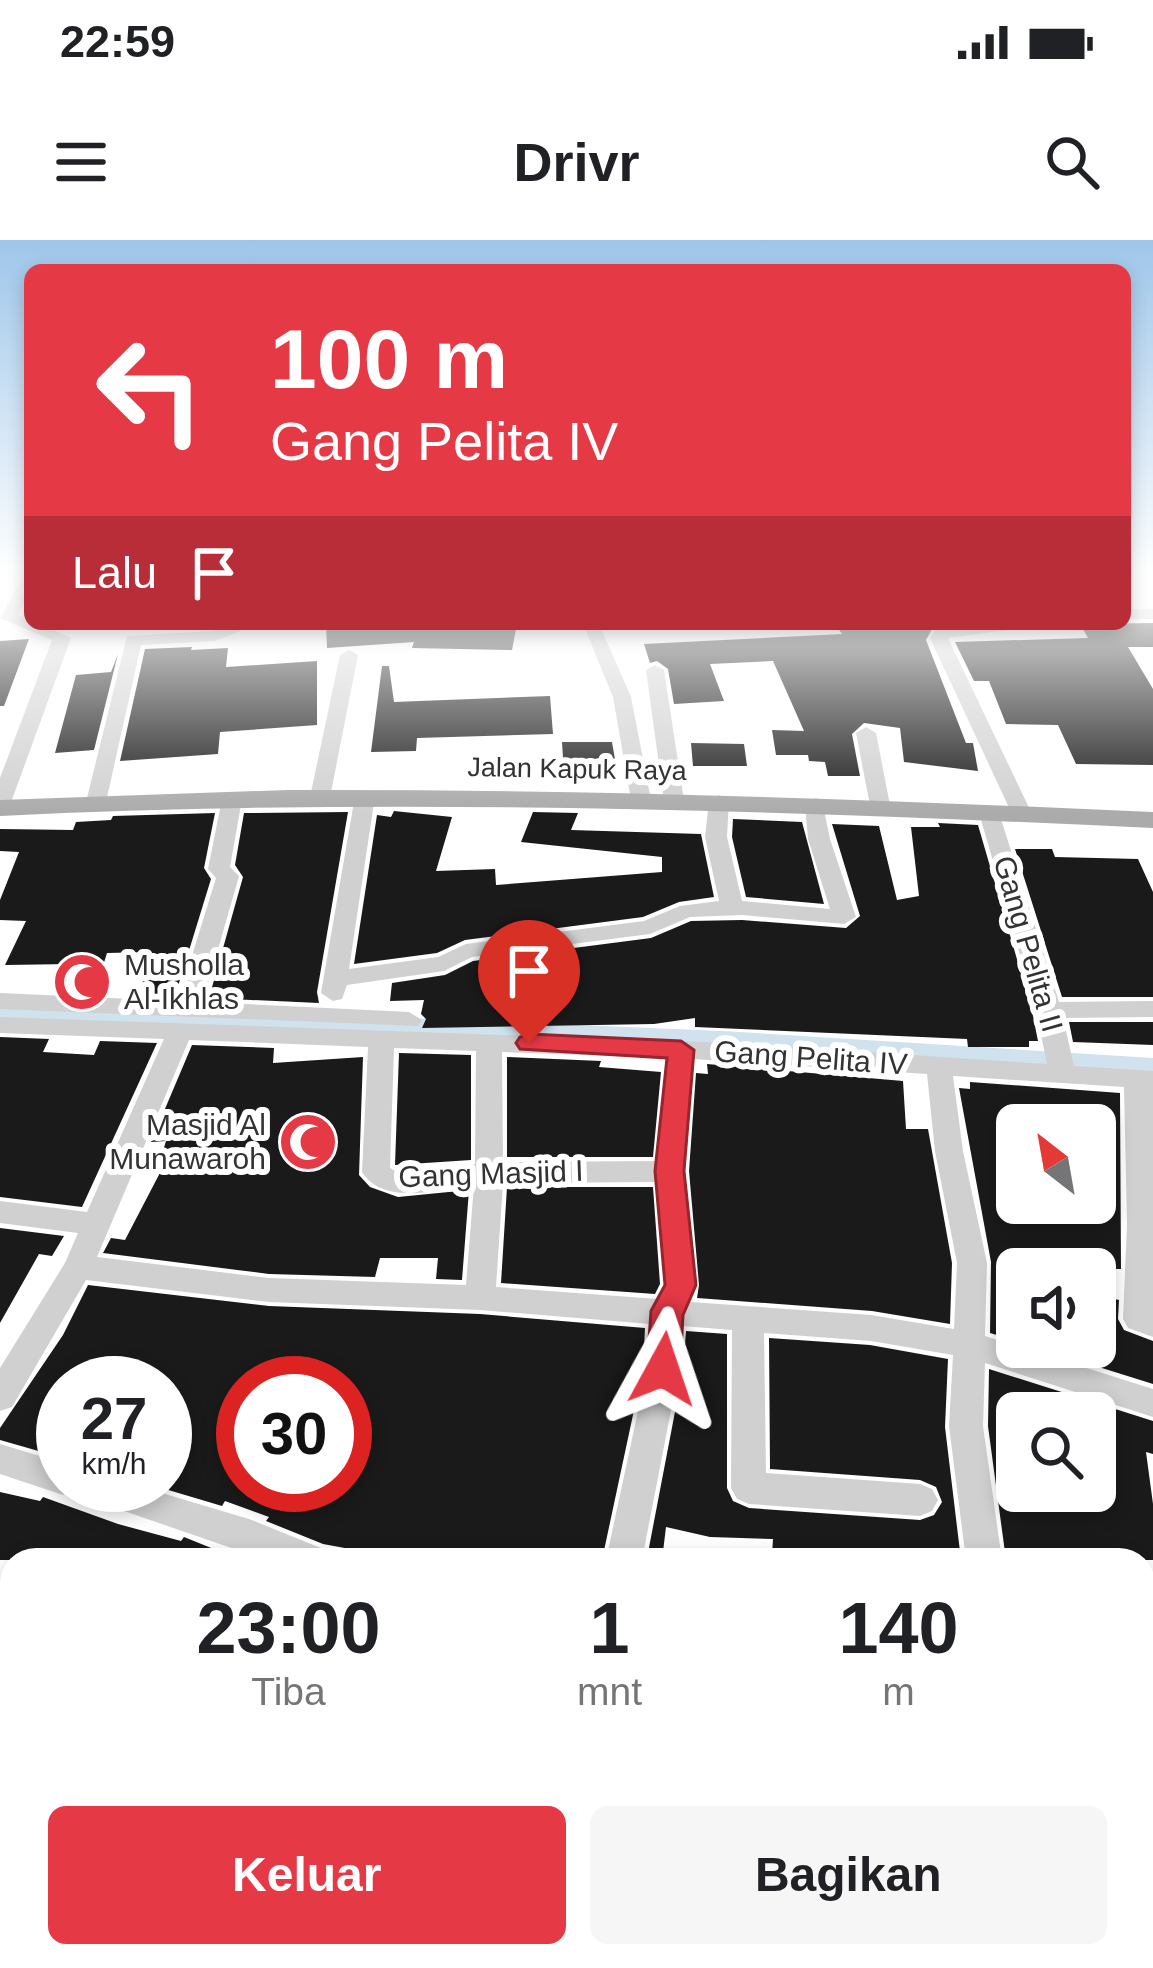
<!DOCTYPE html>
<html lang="id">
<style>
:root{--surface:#fff;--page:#f6f6f6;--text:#202124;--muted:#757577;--accent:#e63946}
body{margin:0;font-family:Arial,sans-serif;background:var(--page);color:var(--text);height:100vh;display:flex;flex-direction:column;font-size:45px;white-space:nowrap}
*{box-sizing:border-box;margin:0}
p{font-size:39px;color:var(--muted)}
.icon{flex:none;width:66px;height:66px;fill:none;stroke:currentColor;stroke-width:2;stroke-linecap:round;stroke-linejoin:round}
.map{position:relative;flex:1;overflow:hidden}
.details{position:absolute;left:0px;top:1308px;width:1155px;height:420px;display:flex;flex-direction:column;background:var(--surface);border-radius:36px 36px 0 0;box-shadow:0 6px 18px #0003}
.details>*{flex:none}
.guide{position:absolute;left:24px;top:24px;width:1107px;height:366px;border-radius:18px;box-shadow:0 6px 18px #0003;background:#e63946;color:#fff;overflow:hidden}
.needle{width:78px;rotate:329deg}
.buttons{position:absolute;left:996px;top:864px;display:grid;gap:24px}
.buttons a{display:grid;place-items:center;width:120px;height:120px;border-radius:18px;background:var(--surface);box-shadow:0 6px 18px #0003;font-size:60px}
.speed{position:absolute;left:36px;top:1116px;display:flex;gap:24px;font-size:60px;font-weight:700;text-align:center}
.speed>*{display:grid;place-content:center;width:156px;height:156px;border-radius:50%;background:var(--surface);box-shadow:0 6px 18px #0003;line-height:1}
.speed small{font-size:30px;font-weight:400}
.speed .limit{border:18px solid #d22;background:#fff;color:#111}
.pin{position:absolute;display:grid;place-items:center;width:102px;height:102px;color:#fff;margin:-123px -51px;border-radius:50% 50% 50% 0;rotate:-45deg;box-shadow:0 0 12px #0007}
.pin .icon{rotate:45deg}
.me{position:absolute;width:132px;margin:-66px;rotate:5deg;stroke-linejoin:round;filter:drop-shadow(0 0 9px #0008)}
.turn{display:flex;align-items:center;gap:42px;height:252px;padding:0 48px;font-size:54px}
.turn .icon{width:156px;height:156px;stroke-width:2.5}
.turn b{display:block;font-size:84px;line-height:102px}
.then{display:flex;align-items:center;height:114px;padding:0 48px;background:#0003;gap:24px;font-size:45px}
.eta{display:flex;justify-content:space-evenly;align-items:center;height:204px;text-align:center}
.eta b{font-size:72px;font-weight:700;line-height:84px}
.cta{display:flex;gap:24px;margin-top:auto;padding:24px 48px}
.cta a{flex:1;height:138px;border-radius:18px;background:var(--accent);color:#fff;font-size:48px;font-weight:700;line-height:138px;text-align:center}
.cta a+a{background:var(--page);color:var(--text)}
.status{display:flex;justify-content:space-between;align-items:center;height:84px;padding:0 60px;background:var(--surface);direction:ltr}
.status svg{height:33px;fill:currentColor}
header{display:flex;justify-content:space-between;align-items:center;height:156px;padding:0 48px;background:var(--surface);font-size:54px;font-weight:700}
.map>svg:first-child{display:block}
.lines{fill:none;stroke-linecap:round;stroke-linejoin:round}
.canal{fill:#cfe2ee;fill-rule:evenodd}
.building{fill:#1a1a1a;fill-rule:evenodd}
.minor{fill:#d0d0d0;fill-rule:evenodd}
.major{fill:#ababab;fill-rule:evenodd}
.route{fill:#e63946;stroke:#96252e;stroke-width:3}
.labels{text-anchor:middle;stroke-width:12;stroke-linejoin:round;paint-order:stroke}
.far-street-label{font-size:27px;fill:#333;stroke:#fff}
.street-label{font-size:30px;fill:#333;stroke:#fff}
.poi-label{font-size:30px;fill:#333;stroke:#fff;text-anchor:start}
</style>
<div class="status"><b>22:59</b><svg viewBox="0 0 49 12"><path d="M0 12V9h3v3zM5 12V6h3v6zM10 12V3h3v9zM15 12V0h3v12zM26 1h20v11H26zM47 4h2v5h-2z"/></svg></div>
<header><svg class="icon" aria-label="menu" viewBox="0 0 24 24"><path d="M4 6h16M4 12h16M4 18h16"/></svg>Drivr<svg class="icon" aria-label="search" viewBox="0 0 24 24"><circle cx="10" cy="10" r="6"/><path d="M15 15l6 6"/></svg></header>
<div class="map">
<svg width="1153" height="1728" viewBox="0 0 1153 1728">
<rect width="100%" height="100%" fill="#fff"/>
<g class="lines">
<path class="canal" d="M0,761l723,30 430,27v20l-430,-29 -723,-30z"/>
</g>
<g class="building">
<path d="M1153,383v24h-25l25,42v76l-77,-1 -18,-39 -52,-1 -17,-43h-15l-19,-39 133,-4 -8,-14z"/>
<path d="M326,384h191l-5,26 -100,-2 2,-6 -87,6z"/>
<path d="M835,384h100l-9,16 40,103h7l5,28 -74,-9 -4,-34 -36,-5 -12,11 8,42h-32l-3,-14 -16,-1 -1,-6h-32l-4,-25 32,1 -31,-70 -63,3 14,37 -50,3 -6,-35 -11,-8 -7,2 -6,-19 198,-10z"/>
<path d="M29,399l-25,67h-4v-65z"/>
<path d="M192,407l-1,3 37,-2 -2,19 91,-6v64l-97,7 -2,22 -98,7 25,-112z"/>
<path d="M118,414l-24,96 -39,3 21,-78 35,-3z"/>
<path d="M382,426h7l5,36 156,-6 3,38 -136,4 -1,13 -45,1z"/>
<path d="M562,502h50l4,23h-26v8l-26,1z"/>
<path d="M691,503l53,1 3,22h-54z"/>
<path d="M394,571l58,6 -16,54 59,-2 1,16 166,-13v-15l-141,-15 12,-30 45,1 -7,17 130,4 13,63 -35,5 -36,15 -178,23 -28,13 -83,11 23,-149 14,2z"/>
<path d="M348,572l-31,180 2,11 -110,-5 34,-121 -8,-12 9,-52z"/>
<path d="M215,573l-11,55 7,11 -36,117 -36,-1 12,-43 -44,1 -12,38 -32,-1 8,-26 -66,1 21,-44 -26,-1v-20l19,-48 -19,-1v-22l73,1 3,-8 35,-2 2,-4z"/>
<path d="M733,579l69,3 22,82 -78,-7 -14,-60z"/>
<path d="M938,583l40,2 54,186 6,30h-9v6h-61l-1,-8 -272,-12v-9l-41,6 -232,4 4,-9 -5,-5 3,-14 -34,1 2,-18 53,-8 28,-14 178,-23 40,-17 51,-1 104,8 14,-12 -28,-92 47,2 18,74 22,-4 -8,-69h29z"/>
<path d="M1015,609h37l3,8 83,2 15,33v105h-91z"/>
<path d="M1069,782h84v23l-80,-3z"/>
<path d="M0,797l49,2 -6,13 51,3 6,-14 57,2 -75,164 -82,-10z"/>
<path d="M192,805l82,3 -1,15 90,-6 -4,118 11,12 28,10 71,-7 -7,90 -26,-1 2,-21h-58l-5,19 -106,-3 -166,-21 8,-15 14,2 38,-73h-5l8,-26 -15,1z"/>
<path d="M399,813l72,2v105l-76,5z"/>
<path d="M507,817l94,4 -2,6 62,5 -8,85h-146z"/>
<path d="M707,824l196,17 3,48h22l24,134 -2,61 -78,-13 -175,-13 2,-13 -10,-114 7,-98 12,1z"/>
<path d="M970,842l150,11 1,176h-104v72l-27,-8 1,-71 -32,-174 11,1zM1017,885h78v78h-78z"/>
<path d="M507,947h146l7,97 -5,10 -154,-11z"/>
<path d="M0,988l64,8 -12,20 -13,-2 -39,69z"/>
<path d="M88,1045l181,21 211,8 165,14 -2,40 -41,192h-243l2,-9 -38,-7 -57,-23 3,-4 -44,-16 -3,5 -57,-17v-106h-102v75l-63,-18v-12l63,-93zM301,1139l50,4 -6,27v75h-102v-102z"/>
<path d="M1095,1054l24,6 -1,19 6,11 29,11v43l-118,-37h60z"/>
<path d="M686,1091l41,3v154l6,13 16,7 171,12 14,-5 8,-13 -6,-15 -16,-7 -150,-11 -1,-131 101,7 78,14 -3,68 16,133h-156l-33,-5 1,-16 -63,-2 -44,-10 -4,33 -15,-2 36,-188z"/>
<path d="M989,1129l164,52v33l-7,-2 7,52v56h-147l-18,-134zM1017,1173h78v78h-78z"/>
<path d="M0,1252l40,9 3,-4 75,27 63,17 3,-4 57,23h-241z"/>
</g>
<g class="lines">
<g class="minor">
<path d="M30,334v19l-12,22 12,5v4h11l30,14 -61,167 -10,6v-33l52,-138 -52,-22 24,-42z"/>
<rect x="1125" y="369" width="28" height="10"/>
<path d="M223,384h16l1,7 -25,10 -74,4 -35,157 -10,6 -7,-2 -3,-4 41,-166 87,-5z"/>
<path d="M583,384h16l32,73 20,103 -3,4 -7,2 -10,-6 -18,-103z"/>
<path d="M963,384h59l-8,5 -66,9 84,176 -3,4 -7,2 -10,-6 -82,-176 8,-11z"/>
<path d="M349,410l9,5 -28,142 -10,6 -10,-6 30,-142z"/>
<path d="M655,425l9,5 20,131 -10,6 -10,-6 -18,-131z"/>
<path d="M866,487l10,6 14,72 -10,6 -10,-6 -14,-72z"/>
<path d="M365,550l10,6 -26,173 89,-12 28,-13 178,-23 36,-15 39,-5 -14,-64 4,-36 10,-6 10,6 -2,36 15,64 88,8 -22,-70 -3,-35 10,-6 7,2 8,39 26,78 -12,7 -102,-9 -52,2 -40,17 -178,23 -28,14 -97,14 -5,14 -9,2 -12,-8 34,-197z"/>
<path d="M232,553l10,6 -12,68 9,9 -36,126 206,10 13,8 -4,6 -418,-17v-16l178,8 38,-123 -8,-9 14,-70z"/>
<path d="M989,567l10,6 60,189 94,-1v16l-90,1 11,48 79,5v266l-25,-9 -5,-9 4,-94 -3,-138 -171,-11 10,75 24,112 -2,73 168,53v28l-168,-54 -2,63 19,134h-36l-17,-134 4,-71 -82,-14 -107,-8 2,140 154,11 12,5 6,11 -6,11 -12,5 -171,-12 -12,-5 -6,-11 1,-158 -50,-4 -3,43 -37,191h-36l41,-191 3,-45 -170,-14 -211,-8 -183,-22 -74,127 -12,4v-43l65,-105 13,-30 -78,-10v-22l87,11 77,-173 -164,-6v-16l731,26 316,21 -11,-54 -57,-197zM189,800l179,7 -6,125c23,35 76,17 112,13l-8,100 -197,-7 -172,-21zM394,808l82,3 -1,113 -78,8 -7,-4zM502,812l165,6 -10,103 -154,1zM693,819l234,15 8,77 22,112 -3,66 -83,-14 -180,-13 4,-17 -11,-114zM657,942l8,103 -7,14 -162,-12 7,-104z"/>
<path d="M0,1204l63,19v22h72l114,34 72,29 5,12h-60l-197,-68 -6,3 -63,-21z"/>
<path d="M0,1562l12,5v42l-12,-5z"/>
<path d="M1143,1628l10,2v44l-10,-2z"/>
<path d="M304,1716h46l-5,12h-46z"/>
<path d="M636,1716h62l5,12h-62z"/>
<path d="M1006,1716h44l1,12h-46z"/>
</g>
<path class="major" d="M288,550c289,-1 577,9 865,22v16c-385,-18 -768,-31 -1153,-12v-16z"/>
</g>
<linearGradient id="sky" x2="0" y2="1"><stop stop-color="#9ec6ea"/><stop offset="0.58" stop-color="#fff"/><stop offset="1" stop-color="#fff" stop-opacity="0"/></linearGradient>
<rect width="1153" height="574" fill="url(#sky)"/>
<path class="route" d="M529,794l152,7 13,9 -10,121 12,114 -13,30 -3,54 -5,10 -12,4 -11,-4 -5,-10 4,-58 14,-26 -10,-114 12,-113 -147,-9 -4,-6 4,-6z"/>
<defs>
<symbol id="mosque-disc" viewBox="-11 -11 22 22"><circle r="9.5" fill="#e63946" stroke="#fff"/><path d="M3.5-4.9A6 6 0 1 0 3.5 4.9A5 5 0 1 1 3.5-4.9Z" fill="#fff"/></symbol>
</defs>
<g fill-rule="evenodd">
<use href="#mosque-disc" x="49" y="709" width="66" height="66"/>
<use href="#mosque-disc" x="275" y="869" width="66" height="66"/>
</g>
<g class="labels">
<g class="far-street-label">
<text transform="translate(577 529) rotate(1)" y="9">Jalan Kapuk Raya</text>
</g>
<g class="street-label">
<text transform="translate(1028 704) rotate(74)" y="10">Gang Pelita II</text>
<text transform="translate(811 818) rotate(4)" y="10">Gang Pelita IV</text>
<text transform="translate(491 934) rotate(-2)" y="10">Gang Masjid I</text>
</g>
<g class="poi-label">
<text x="124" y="735">Musholla<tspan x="124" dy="34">Al-Ikhlas</tspan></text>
<text x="266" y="895" text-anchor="end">Masjid Al<tspan x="266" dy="34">Munawaroh</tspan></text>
</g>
</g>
</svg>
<div class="buttons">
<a><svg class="needle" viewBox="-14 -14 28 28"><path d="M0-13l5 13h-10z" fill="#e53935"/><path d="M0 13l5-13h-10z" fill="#757577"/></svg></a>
<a><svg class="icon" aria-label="sound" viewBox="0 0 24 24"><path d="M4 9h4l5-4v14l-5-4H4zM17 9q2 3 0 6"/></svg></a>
<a><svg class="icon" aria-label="search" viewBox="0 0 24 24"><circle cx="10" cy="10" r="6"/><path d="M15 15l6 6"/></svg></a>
</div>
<div class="speed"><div>27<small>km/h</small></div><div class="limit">30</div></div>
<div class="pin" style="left:529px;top:803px;background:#d93025"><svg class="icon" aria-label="arrive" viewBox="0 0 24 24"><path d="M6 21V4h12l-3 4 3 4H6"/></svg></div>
<svg class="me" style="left:663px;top:1129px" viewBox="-20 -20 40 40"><path d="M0-17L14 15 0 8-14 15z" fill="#e63946" stroke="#fff" stroke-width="4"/></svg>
<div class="guide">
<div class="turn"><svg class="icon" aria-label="left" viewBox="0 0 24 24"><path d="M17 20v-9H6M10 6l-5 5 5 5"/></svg><div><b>100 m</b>Gang Pelita IV</div></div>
<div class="then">Lalu<svg class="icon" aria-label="arrive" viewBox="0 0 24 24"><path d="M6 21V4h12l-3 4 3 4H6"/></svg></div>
</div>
<section class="details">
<div class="eta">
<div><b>23:00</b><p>Tiba</p></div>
<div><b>1</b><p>mnt</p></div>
<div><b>140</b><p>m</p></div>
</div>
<div class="cta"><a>Keluar</a><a>Bagikan</a></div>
</section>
</div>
